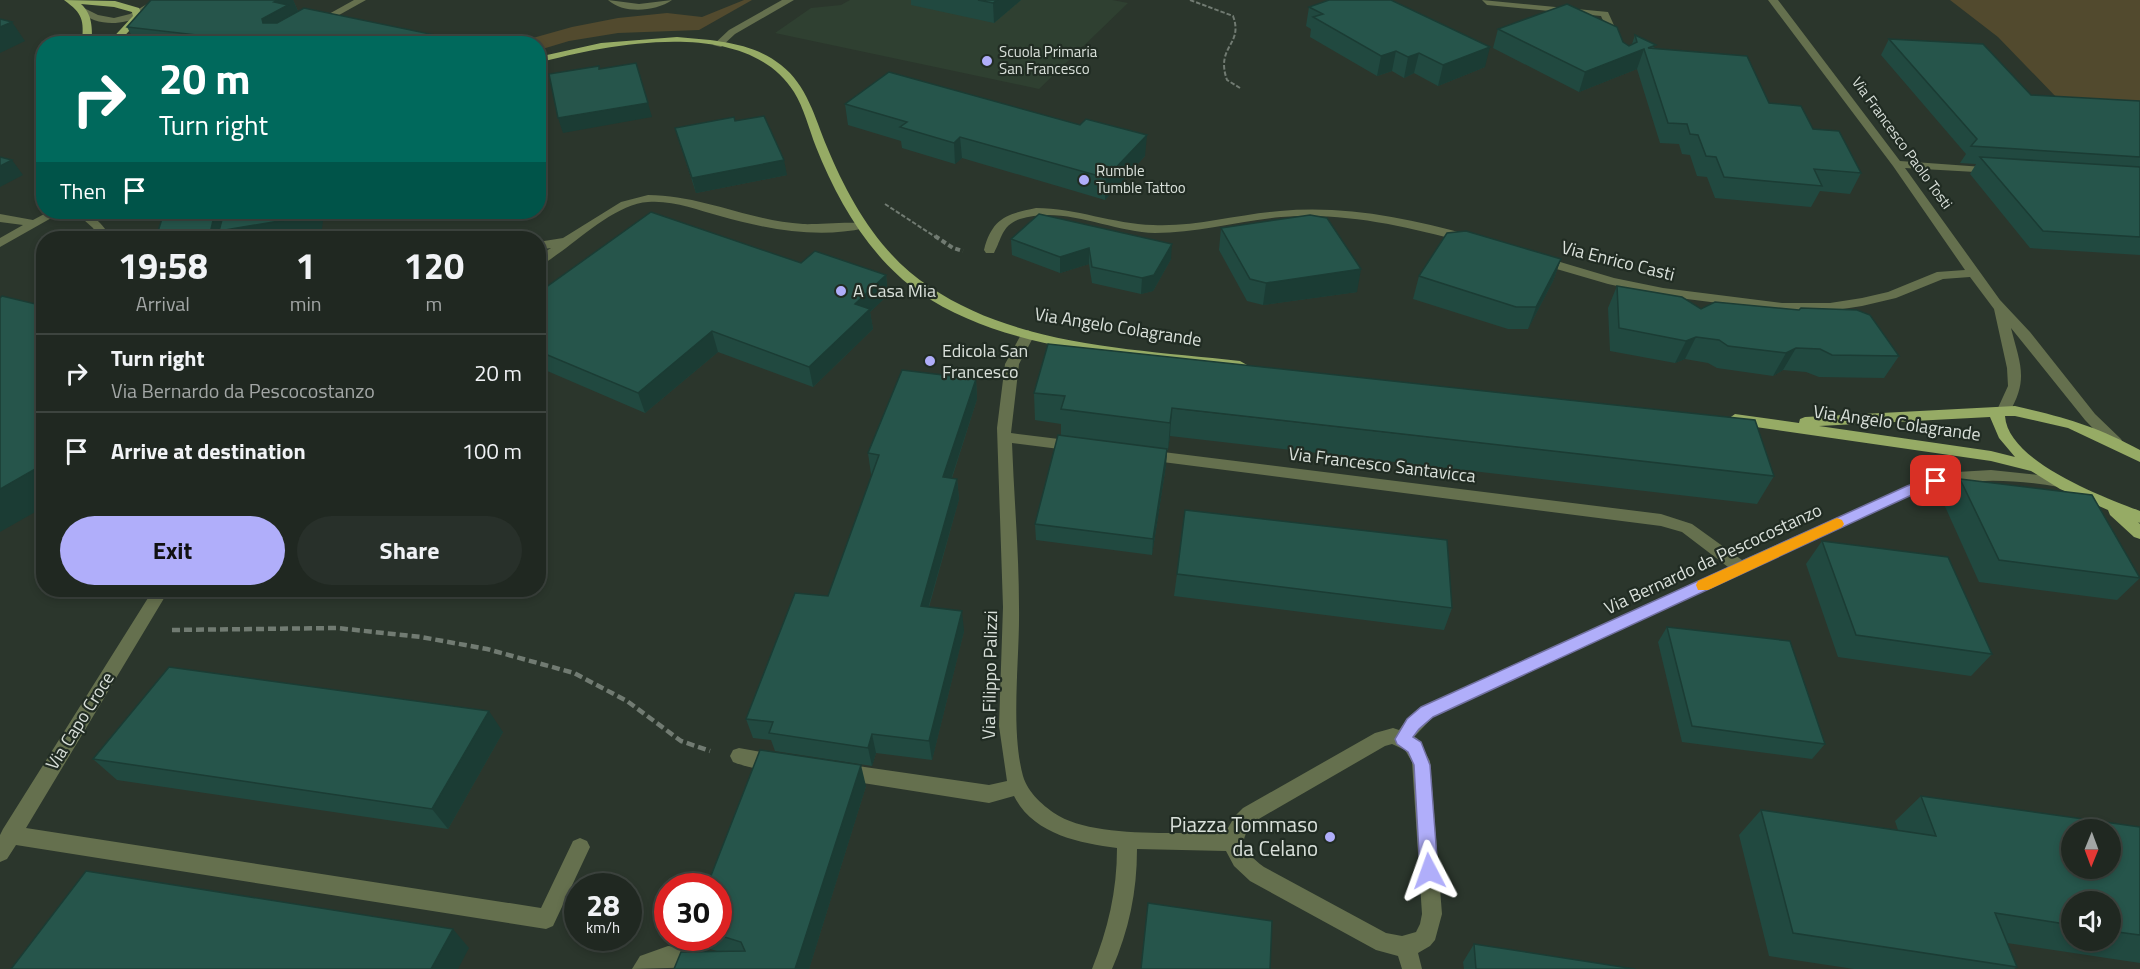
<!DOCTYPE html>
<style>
:root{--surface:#202821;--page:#28302a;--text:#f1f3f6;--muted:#a2a6a5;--line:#3d443f;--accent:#b0aefa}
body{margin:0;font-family:"Titillium Web",sans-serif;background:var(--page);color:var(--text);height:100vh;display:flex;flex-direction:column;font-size:22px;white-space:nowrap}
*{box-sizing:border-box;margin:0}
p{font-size:20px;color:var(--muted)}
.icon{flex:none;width:33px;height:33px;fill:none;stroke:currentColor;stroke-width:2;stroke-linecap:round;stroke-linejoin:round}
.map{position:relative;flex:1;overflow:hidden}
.sheet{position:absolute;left:36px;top:231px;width:510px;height:366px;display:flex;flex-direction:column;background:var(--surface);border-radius:24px;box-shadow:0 3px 9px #0003,0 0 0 2px var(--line)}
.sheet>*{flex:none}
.guide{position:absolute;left:36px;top:36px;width:510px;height:183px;border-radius:24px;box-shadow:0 3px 9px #0003,0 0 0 2px var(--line);background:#00695c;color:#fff;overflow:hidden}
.needle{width:39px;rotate:181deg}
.controls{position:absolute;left:2061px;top:819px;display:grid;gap:12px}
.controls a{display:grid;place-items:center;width:60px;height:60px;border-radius:50%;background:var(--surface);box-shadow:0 3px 9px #0003,0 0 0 2px var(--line);font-size:30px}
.speed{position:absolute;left:564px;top:873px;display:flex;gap:12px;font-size:30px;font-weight:700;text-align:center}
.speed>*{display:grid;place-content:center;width:78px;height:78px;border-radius:50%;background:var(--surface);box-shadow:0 3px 9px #0003,0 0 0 2px var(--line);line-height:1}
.speed small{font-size:15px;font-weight:400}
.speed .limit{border:9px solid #d22;background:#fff;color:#111}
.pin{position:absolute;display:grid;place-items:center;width:51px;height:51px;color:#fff;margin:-26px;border-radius:12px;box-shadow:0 3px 9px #0006}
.me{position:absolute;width:66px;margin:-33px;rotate:356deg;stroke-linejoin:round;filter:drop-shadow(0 0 4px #0008)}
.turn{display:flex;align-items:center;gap:21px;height:126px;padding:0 24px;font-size:27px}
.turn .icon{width:78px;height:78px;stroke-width:2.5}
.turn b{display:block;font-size:42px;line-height:51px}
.then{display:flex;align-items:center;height:57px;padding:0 24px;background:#0003;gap:12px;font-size:22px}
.eta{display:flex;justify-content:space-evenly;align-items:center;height:102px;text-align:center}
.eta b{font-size:36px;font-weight:700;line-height:42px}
.button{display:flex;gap:12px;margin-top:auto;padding:12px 24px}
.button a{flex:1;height:69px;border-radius:36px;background:var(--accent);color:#111;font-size:24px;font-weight:700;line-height:69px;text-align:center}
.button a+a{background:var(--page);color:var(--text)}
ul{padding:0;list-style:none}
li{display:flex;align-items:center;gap:18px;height:78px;padding:0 24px;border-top:2px solid var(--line)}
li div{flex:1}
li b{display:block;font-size:22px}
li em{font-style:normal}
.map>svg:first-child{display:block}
.built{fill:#2f4031}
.green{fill:#524a2e}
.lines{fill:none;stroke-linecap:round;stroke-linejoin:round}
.path-far2{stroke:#717b72;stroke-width:2;stroke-dasharray:4.5 2;stroke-linecap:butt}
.path-far1{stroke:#717b72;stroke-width:4;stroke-dasharray:5 3;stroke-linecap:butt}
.path{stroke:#717b72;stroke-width:4.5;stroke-dasharray:8 4;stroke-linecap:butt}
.minor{fill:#65704e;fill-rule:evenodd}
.major{fill:#96ab65;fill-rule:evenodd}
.wall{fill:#214940;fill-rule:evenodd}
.shaded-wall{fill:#1b3c34}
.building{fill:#26554b;stroke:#1b3c34;stroke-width:1.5;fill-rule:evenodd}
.route{fill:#b0aefa;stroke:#7271a2;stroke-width:1.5}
.slow{fill:#f59e0b}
.poi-dot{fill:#b0aefa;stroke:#212c23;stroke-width:2}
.labels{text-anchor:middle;stroke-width:4.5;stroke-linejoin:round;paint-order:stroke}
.far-poi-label{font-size:15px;fill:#d9e0da;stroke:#212c23;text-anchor:start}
.far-street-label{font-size:15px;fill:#d9e0da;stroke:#212c23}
.street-label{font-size:18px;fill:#d9e0da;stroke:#212c23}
.poi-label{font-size:18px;fill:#d9e0da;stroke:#212c23;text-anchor:start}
.near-poi-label{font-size:21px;fill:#d9e0da;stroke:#212c23;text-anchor:end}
</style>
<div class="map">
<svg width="2140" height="969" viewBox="0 0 2140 969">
<rect width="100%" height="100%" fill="#2b362c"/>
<path class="built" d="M850,0h262l16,3 -89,86 -264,-56 36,-25 30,-3z"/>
<g class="green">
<path d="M744,0h8l-53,30 -81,3 -49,8 -30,9 -1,-6 -23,-1 57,-16 46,-9 49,-5 35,4z"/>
<path d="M1950,0h190v104l-81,-4 -61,-63z"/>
</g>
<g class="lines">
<g class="path-far2">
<path d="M1190,0l43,16c11,29 -18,30 -6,64l13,8"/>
<path d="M885,204l52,34"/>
</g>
<path class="path-far1" d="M935,236l18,12 10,3"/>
<path class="path" d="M172,630l165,-2 84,9 66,12 87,24 53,28 54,40 29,10"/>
<g class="minor">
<path d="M154,0h10c-21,22 -60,33 -85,11l5,-3 14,7 16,3 16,-4z"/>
<path d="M354,0h12l-79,44h-12z"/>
<path d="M608,0l31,4 33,-4c-17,12 -49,14 -64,0z"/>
<path d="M782,0h12l-59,34 -14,13 -8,-2 16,-15z"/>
<path d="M1482,0l126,12 13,29 -8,2 -12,-27 -114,-11z"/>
<path d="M1768,0h10l122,161 97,7 2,2 -6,3 -88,-5 95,132 30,32 65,82 26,25 2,4 -2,4h-10l-26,-27 -74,-92c9,36 18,51 -2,85h-10l-2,-3 11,-24 -1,-18 -13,-59 -24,-32 -27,2 -47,19 -34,8 -32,5h-48l-119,-15 -55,-12 -72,-21v-6l4,-1 74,22 49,10 119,15h48l32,-5 26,-6 49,-20 28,-2 -72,-104z"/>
<path d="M648,195c53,0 102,26 155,29 13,1 58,-4 64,1l-2,3c-47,11 -99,1 -145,-12 -23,-6 -47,-16 -72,-14 -28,1 -63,32 -86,49 -8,5 -15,12 -24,15v-10l13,-8 -13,2v-8l25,-4 58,-36z"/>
<path d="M1036,208c40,0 77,16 117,17 43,2 85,-11 127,-14 64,-6 128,7 189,24l2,3 -6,4c-61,-16 -120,-30 -184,-25 -42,4 -84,16 -126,16 -44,-1 -91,-28 -135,-14 -18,6 -18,19 -26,34h-8l-2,-3c8,-32 23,-36 52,-42z"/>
<path d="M48,212h14l-62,35v-9l23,-13 -23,-3v-8l33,6z"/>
<path d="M75,212c17,0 28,12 36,26h-12l-6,-10z"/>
<path d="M1028,330l7,4 -16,30 -8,69 64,8 7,5 -7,5 -63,-8c2,55 7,110 7,164 1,51 -9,121 4,169 5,17 21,31 36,40 38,22 121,16 166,17l10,-17 8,-8 132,-75 18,-5 6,2 8,-11 14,-12 307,-140 -46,-35 -21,-6 -514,-66 -7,-5 2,-4 5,-1 514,64 31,10 50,36 181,-81 34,-7 34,-2 68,7 5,1 2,4 -2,4 -5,1c-44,-8 -88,-9 -132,1l-494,229 -19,20 3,1 13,23 12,153 -7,26 -5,6 -12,7 4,16h-20l-4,-13 -22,-6 -126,-69 -16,-15 -8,-15 -89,-2c0,43 -8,81 -25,120h-20c16,-40 25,-78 25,-121 -38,-5 -84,-14 -103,-52l-25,7 -145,-23 -7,-2 -2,-6 2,-6 7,-2 145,21 18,-4 -8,-55 4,-119 -6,-179 8,-64 18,-33zM1392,744l13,6 7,12 10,152 -2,10 -4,8 -14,4 -16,-3 -122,-66c-21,-16 -29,-26 -7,-47l128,-74z"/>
<path d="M153,590h16l-143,238 515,80 32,-67 7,-3 7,3 3,6 -37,79 -7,3 -530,-84 -9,14 -7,3v-27l3,-6z"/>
<path d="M739,748l44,8 2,6 -2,6c-14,5 -37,-1 -50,-6l-3,-6 3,-6z"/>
<path d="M668,946l22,2 14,5 3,7 -3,7 -72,2 8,-13z"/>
</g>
<g class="major">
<path d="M64,0l51,1 24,7 4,8 -26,28h-10l26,-28 -1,-4 -18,-5 -33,-3c12,11 11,24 11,40h-10c2,-25 1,-30 -18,-44z"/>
<path d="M677,37c35,3 76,5 104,28 26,20 34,53 46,82 22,53 53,108 103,140 89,60 207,62 310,74l7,4 -7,4c-104,-12 -231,-16 -320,-76 -50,-35 -82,-91 -104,-146 -7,-18 -12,-39 -22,-55 -48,-76 -184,-48 -256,-29v-6l63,-14z"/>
<path d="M2015,406c49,11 81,20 125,44v12l-72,-34 -53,-12h-10c3,46 99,81 135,95v12l-2,-1 2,2v15l-6,-2 -24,-22 -2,-5 -48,-21 -29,-18 -40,-10 -256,-37 -7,-5 7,-5 64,9 1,-4 5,-2zM1990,417l9,21 16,19 -24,-6 -172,-25z"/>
</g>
</g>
<g class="wall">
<path d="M151,0h142l5,11 141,33h-303l-9,-17z"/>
<path d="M911,0h110l-27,23 -83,-18z"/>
<path d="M1309,7l176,60 -47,19 -24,-13 -10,5 -12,-7 -15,5 -67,-39 1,-8 -5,-3z"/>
<path d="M1498,29l125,13 6,4 3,-2 3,-9 20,13 114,55 44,26 48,44 -11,21 -30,-3 -9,16 -96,-9 -8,-21 -10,-1 -7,-21 -8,-1 -3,-10 -19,-1 -23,-74 -58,23 -86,-44z"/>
<path d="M1889,39l142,56 109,6v154l-110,-7 -60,-74 6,-10 -16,-1 6,-9 -85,-99z"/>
<path d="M845,104l300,52 -40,44 -143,-42 -7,6 -53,-16 -1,-7 -53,-16z"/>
<path d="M735,121l52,54 -91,18 -21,-65z"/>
<path d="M1221,228l136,64 -94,13 -16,-4 -28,-51z"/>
<path d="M1011,239l160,20 -18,32 -12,3 -49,-11 -3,-19 -29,9 -48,-18z"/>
<path d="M1561,259l-8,22 -25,48h-20l-95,-30 6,-23z"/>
<path d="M801,263l85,12 2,20 -18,17 3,17 -60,58 -95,-35 -73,61 -107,-46v-94l9,14z"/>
<path d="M1617,286l84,23 198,47 -15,22 -65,-1 -13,-5 -23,-2 -10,6 -56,-8 -9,-5 -23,-4 -10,4 -65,-12 -2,-43z"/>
<path d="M976,379l1,20 -25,79 5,1 2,20 -30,108 35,24 -32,129 -56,-7 -4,13 -97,-15 -4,-11 -18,-2 -7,-19 82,-123 44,-122h-1l-3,-21z"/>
<path d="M1034,393l740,83 -17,28 -587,-68 -2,14h-1l-1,15 -14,90 -116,-15 -1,-16 26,-89v-11l-26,-4z"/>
<path d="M1960,479l180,99 -23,22 -138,-18 -36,-80z"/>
<path d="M1822,541l170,113 -21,22 -133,-19 -32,-93z"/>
<path d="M1177,574l275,34 -8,22 -270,-34z"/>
<path d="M1667,627l158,117 -13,15 -130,-17 -24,-100z"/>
<path d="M503,732l-55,97 -331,-49 -24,-21z"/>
<path d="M866,786l-57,183h-135l46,-17 -19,-6 -5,-8h22v-52z"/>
<path d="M1921,796l219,31v136l-133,-20 10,24 -3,2h-160l-85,-13 -30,-121 22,-25 137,20 -3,-9zM2072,902h38v38h-38z"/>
<path d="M1474,944l161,25h-171l-1,-7z"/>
</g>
<g class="shaded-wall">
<path d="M278,0h15l7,16 -26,28 -11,-21 -1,-4 12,-17z"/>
<path d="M997,0h24l-27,23 -1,-20z"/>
<path d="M12,22l13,19 -25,12v-26z"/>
<path d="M435,35l4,9h-18z"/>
<path d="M1490,47l-5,20 -47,19 5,-21z"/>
<path d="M1644,49l-7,20 -58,23 6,-20z"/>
<path d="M1396,51l-4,20 -15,5 4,-20z"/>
<path d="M1419,53l-5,20 -10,5 4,-21z"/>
<path d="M648,103l4,14 -89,16 -5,-15z"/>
<path d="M1147,135l-2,21 -40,44 1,-22z"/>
<path d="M960,137l2,21 -7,6 -1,-21z"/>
<path d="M12,160l11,15 -23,12v-21z"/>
<path d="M784,160l3,15 -91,18 -4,-15z"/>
<path d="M215,212h109l-3,25 -6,1h-106z"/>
<path d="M1172,244l-1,15 -18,32 -12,3 1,-16z"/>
<path d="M1089,248v16l-29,9v-16z"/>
<path d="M1561,259l-8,22 -25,48 8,-22z"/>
<path d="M1361,269l-4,23 -94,13 3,-22z"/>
<path d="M541,271l7,20 -6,-1z"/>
<path d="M886,275l2,20 -18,17 3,17 -60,58 -4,-20 46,-63z"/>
<path d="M712,331l6,21 -73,61 -7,-20z"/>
<path d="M1696,337l-11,22 -10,4 11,-22z"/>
<path d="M1796,348l-13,22 -10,6 13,-23z"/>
<path d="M976,379l1,20 -32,99 -2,-21z"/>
<path d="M1172,408l-2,28 -2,14 2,-27z"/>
<path d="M1167,449l-1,16 -14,90 1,-16z"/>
<path d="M44,464v43l-44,25v-43z"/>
<path d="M957,479l2,20 -36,127 -2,-20z"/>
<path d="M962,611l2,20 -32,129 -3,-19z"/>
<path d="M489,711l14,21 -55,97 -16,-20z"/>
<path d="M872,734l4,19 -4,13 -4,-18z"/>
<path d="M861,765l5,21 -57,183h-14z"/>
<path d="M453,929l16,19 -11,21h-27z"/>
</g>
<g class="building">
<path d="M151,0h127l-4,2 14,3 -26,14 1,4h14l27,-15 131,27 -14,9h-221l6,-8 -79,-9z"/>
<path d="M978,0h19l-4,3z"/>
<path d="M1329,0h62l99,47 -47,18 -24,-12 -11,4 -12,-6 -15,5 -68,-39 10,-3 -14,-7z"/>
<path d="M1567,4l50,23 6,15 6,4 8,-4 -2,-7 21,10 -8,3 99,8 22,47 32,3 12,23 26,2 22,42 -47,-4 8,17 -98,-9 -8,-20 -10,-1 -8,-21 -8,-1 -3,-10 -19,-1 -24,-74 -59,23 -87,-43z"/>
<path d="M0,19l12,3 -12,5z"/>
<path d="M1889,39l94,5 48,51 109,6v56l-169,-11 6,-7z"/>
<path d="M636,63l12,40 -90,15 -9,-44 50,-8v3z"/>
<path d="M889,72l191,53 6,-6 61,16 -41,43 -146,-41 -6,6 -54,-16 7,-5 -62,-18z"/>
<path d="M764,116l20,44 -92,18 -17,-50 59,-11 1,4z"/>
<path d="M0,157l12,3 -12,6z"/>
<path d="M1980,157l160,10v70l-97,-6z"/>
<path d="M164,212h51l-6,26h-53z"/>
<path d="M224,212h86l-1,4 -90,15z"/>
<path d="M651,212l150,51 14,-12 71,24 -31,29 15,5 -61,58 -97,-36 -74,62 -100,-42v-78l3,-2 1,19z"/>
<path d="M1039,214l133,30 -18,31 -12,3 -50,-11 -3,-19 -29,9 -49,-18z"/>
<path d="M1310,215l17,3 34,51 -95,14 -16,-4 -29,-51z"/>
<path d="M1466,231l95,28 -25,48h-20l-97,-31 28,-43z"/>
<path d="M1617,286l65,11 19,12 14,-7 84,8 2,-2 56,2 13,5 29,41 -67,-1 -12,-6 -24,-1 -10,5 -58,-7 -9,-6 -23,-3 -10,4 -67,-13z"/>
<path d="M2,296l42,10v158l-44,25v-191z"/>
<path d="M1048,344l707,76 19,56 -602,-68 -2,15 -109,-14 4,-13 -31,-3z"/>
<path d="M902,370l74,9 -33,98 14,2 -36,127 41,5 -33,130 -57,-7 -4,14 -99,-15 4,-11 -27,-3 49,-126 33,3 51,-141 -11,-2z"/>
<path d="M1058,435l109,14 -14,90 -118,-15z"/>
<path d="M1960,479l132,16 48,83 -141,-18z"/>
<path d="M1185,510l262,30 5,68 -275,-34z"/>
<path d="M1822,541l126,16 44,97 -136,-19z"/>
<path d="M1667,627l123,14 35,103 -133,-18z"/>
<path d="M169,667l320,44 -57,98 -339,-50z"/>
<path d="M760,750l101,15 -66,204h-121l7,-17 64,-1 -4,-9 -23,-7v-49h-11z"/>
<path d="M1921,796l219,31v108l-30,-4v-29h-38v23l-77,-12 22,54 -224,-34 -32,-123 175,26zM2072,830h38v38h-38z"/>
<path d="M86,871l367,58 -22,40h-420z"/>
<path d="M1148,903l124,18 -2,48h-129z"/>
<path d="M1474,944l161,25h-159z"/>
</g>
<path class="route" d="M1936,476l5,1 2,4 -2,3 -25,9 -483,224 -14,12 -6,8 8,5 9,23 8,106 -3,6 -6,3 -6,-3 -3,-6 -6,-106 -6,-13 -11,-8 -2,-5 12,-20 14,-12 486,-221z"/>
<path class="slow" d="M1837,518l5,2 2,4 -2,3 -134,63h-10l-2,-5 2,-4z"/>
<g class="poi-dot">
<circle cx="987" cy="61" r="6"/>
<circle cx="1084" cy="180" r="6"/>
<circle cx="841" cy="291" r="6"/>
<circle cx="930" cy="361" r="6"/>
<circle cx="1330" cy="837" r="6"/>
</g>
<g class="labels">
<g class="far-poi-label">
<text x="999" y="57">Scuola Primaria<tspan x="999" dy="17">San Francesco</tspan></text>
<text x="1096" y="176">Rumble<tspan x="1096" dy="17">Tumble Tattoo</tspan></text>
</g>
<g class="far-street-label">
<text transform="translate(1902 143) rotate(54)" y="5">Via Francesco Paolo Tosti</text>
</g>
<g class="street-label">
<text transform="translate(1618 261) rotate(14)" y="6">Via Enrico Casti</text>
<text transform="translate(1118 327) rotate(9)" y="6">Via Angelo Colagrande</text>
<text transform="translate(1897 423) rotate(8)" y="6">Via Angelo Colagrande</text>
<text transform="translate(1382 465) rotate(7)" y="6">Via Francesco Santavicca</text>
<text transform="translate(1713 559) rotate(-25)" y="6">Via Bernardo da Pescocostanzo</text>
<text transform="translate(990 675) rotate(-89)" y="6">Via Filippo Palizzi</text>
<text transform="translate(80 721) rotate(-58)" y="6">Via Capo Croce</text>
</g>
<g class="poi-label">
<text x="853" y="297">A Casa Mia</text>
<text x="942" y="357">Edicola San<tspan x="942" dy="21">Francesco</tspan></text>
</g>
<g class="near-poi-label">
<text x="1318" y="832">Piazza Tommaso<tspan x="1318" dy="24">da Celano</tspan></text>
</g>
</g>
</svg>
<div class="controls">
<a><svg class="needle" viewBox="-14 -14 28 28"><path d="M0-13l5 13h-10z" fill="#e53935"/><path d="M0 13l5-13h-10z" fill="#a2a6a5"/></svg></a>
<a><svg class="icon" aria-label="sound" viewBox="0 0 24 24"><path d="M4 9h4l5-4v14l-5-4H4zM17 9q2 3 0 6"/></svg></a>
</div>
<div class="speed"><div>28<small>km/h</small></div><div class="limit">30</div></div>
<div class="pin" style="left:1936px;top:481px;background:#d93025"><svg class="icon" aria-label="arrive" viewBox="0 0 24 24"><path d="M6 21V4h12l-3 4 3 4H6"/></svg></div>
<svg class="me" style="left:1429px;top:871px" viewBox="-20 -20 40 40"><path d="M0-17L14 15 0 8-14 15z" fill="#b0aefa" stroke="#fff" stroke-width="4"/></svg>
<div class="guide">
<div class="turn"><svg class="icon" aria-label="right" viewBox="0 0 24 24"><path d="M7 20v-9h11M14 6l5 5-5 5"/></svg><div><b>20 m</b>Turn right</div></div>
<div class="then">Then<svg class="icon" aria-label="arrive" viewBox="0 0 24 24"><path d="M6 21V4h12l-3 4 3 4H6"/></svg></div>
</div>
<section class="sheet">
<div class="eta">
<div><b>19:58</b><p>Arrival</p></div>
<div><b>1</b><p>min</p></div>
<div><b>120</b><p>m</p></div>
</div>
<ul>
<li><svg class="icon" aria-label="right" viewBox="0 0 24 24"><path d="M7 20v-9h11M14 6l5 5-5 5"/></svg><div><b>Turn right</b><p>Via Bernardo da Pescocostanzo</p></div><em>20 m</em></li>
<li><svg class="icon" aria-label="arrive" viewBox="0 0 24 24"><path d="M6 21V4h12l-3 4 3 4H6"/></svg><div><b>Arrive at destination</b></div><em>100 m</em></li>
</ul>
<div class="button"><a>Exit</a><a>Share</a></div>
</section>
</div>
